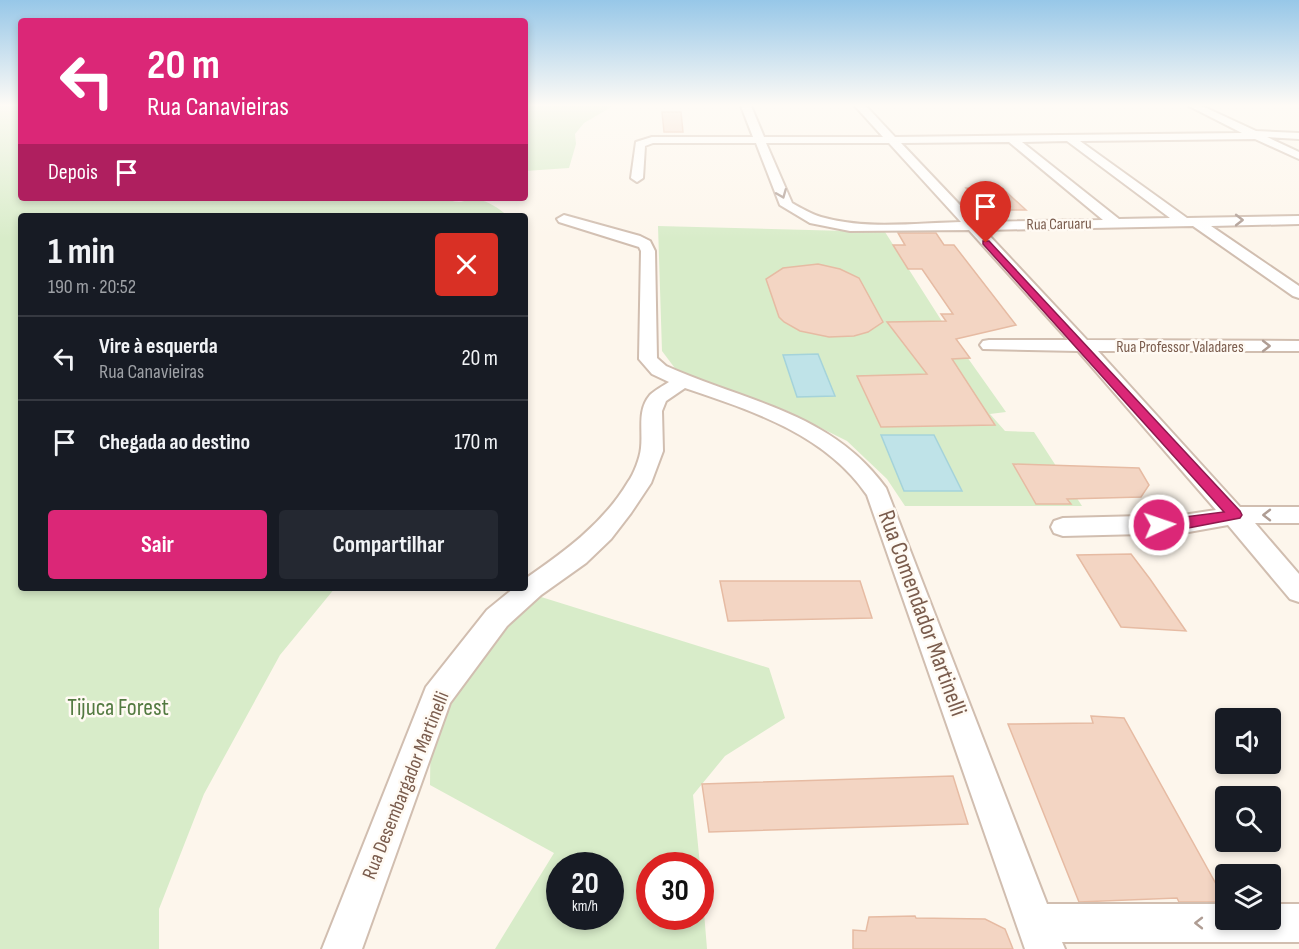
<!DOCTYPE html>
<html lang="pt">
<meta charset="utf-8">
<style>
:root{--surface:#171b24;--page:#242831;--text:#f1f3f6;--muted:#9ea1a6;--line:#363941;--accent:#db2777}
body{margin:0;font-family:"Sofia Sans Condensed",sans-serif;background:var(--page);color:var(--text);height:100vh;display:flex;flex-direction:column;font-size:22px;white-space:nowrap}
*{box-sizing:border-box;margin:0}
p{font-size:20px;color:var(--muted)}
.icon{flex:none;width:33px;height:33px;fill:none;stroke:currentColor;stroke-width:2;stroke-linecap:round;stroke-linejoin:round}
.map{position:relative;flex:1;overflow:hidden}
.side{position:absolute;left:18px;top:213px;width:510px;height:378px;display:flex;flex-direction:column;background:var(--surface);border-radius:6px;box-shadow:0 3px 9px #0003}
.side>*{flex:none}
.top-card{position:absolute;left:18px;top:18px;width:510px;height:183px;border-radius:6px;box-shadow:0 3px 9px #0003;background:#db2777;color:#fff;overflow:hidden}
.fabs{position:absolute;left:1215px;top:708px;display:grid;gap:12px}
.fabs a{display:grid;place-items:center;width:66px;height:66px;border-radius:6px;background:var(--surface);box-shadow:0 3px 9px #0003;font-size:30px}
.speed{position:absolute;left:546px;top:852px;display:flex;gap:12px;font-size:30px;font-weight:700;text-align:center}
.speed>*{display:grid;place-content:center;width:78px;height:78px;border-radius:50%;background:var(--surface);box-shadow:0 3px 9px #0003;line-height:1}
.speed small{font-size:15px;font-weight:400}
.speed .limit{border:9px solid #d22;background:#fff;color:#111}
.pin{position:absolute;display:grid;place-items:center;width:51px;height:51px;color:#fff;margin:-62px -26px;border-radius:50% 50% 50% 0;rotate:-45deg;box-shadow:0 0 6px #0007}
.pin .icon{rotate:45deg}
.me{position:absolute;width:66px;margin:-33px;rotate:87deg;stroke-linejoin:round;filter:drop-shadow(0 0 4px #0008)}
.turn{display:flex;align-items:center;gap:21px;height:126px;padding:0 30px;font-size:27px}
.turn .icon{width:78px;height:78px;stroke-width:2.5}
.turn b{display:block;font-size:42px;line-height:51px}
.then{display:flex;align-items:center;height:57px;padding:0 30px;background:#0003;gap:12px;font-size:22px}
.round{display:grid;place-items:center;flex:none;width:63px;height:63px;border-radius:6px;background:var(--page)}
.head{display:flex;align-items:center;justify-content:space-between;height:102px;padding:0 30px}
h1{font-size:36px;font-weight:700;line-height:45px}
.button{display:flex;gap:12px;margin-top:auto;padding:12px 30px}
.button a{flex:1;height:69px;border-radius:6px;background:var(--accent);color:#fff;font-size:24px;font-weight:700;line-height:69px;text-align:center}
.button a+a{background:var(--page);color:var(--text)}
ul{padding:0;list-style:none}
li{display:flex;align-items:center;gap:18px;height:84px;padding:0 30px;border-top:2px solid var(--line)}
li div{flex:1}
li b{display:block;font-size:22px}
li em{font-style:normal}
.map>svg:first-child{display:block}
.green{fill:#d8ecc9;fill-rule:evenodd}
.water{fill:#bfe3e8;stroke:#a5d3da;stroke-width:1.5}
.building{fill:#f3d5c3;stroke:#e6bba3;stroke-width:1.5}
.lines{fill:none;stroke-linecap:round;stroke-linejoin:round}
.street-casing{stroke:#d1beb0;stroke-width:4}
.street{fill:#fff;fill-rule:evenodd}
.oneway{stroke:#af9d94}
.route{fill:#db2777;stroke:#8e194d;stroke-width:1.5}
.labels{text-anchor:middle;stroke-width:5;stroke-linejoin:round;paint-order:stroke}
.far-street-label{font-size:16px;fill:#7a5c4d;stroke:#fffaf3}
.street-label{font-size:20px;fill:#7a5c4d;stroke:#fffaf3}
.near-street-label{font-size:24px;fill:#7a5c4d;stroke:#fffaf3}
.near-park-label{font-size:24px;fill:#537a41;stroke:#fffaf3}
</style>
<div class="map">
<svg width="1299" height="949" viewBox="0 0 1299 949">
<rect width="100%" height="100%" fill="#fdf6ec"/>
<g class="green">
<path d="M0,106h21v92h422c21,8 17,1 34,2 11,0 22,9 31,16h-487v372h314l-55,67 -76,139 -45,115v40h-159z"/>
<path d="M525,106h88l-29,17 -9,11 1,10 -7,24 -44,3z"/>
<path d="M658,226l227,6 58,91 63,89 -16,2 15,17 29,1 48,74h-177l-18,-27 -40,-38 -62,-31 -64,-20 -44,-19 -15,-20z"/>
<path d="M538,596l231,72 16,50 -60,38 -32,39 7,70 -50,1v50h50l1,-41 6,74h-212l59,-96 -124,-68 1,-74 68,-81zM560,866h50v50h-50z"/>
</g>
<g class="water">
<path d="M818,354l17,42 -38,1 -14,-42z"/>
<path d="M881,435h53l28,56h-58z"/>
</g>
<g class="building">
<path d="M662,112h19l2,20h-19z"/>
<path d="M966,188h36l24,22h-40z"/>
<path d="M898,233h38l8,12h10l62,80 -60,14 14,19 -18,1 43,66 -114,2 -24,-51 70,-2 -40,-52 59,-1 -5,-7h12l-31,-45h-14l-15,-24h12z"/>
<path d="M818,264l22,5 19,9 24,44 -15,10 -14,4 -25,1 -29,-6 -16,-9 -5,-5 -13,-38 17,-11z"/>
<path d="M1013,464l126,4 10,17 -8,12 -74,2 4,5h-35z"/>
<path d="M1131,554l19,25 36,52 -65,-4 -44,-72z"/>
<path d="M720,581h140l12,37 -144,3z"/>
<path d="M1091,716l33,2 102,184h-47l-2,-4 -98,4 -71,-178 85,-1z"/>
<path d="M953,776l15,48 -259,8 -7,-48z"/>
<path d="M915,916l1,2 69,1 20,10 8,20h-160v-19l13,1 3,-14z"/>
</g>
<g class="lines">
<defs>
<g id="street">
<path d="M741,106h10l13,31h119l-28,-31h11l29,31 347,-4 -53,-27h13l54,25 43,2v6l-32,-2 32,15v7l-44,-20 -175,2 107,77 112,-2v8l-88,2 88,60v12l-6,-2 -100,-70 -209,4 103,110 212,1v10h-201l142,156h59v16h-44l44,51v28l-9,-3 -62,-74 -45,8 -120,3 -9,-3 -3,-6 3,-6 9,-3 120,-3 33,-5 -138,-159 -95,-2 -3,-4 3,-4 6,-1h79l-99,-110 -119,1 -40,-8 -30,-18 -24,-62h-103l-8,3 -2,32 -6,4 -6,-4 5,-36 16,-5h101zM1067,141l103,77 -51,1 -97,-77zM1009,142l94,78 -127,2 -75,-79zM766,143h123l72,79c-45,1 -95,8 -140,-5 -10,-3 -20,-9 -29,-14z"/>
<path d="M564,215l76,21 10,5 5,10 2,107 9,8c80,36 165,46 220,122l161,416h179v16h44v-16h29v38h-237l3,7h-40l-158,-454c-42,-61 -114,-84 -182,-107l-19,13 -4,10 1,40 -12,32 -20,30 -20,26 -25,24 -45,32 -34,31 -57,77 -88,246h-40l104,-262 61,-77 27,-22h11v-9c39,-27 78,-55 103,-97 6,-8 12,-24 13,-34 2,-18 -4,-38 9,-53 5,-5 13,-9 19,-13l-17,-8 -13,-15 2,-108 -2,-4 -80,-25 -2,-3z"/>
</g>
</defs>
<use href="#street" class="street-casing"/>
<use href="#street" class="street"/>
</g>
<defs><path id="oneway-chevron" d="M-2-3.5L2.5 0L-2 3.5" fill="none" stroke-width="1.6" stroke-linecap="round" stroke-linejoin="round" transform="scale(1.5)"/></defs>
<g class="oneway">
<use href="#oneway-chevron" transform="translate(782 194) rotate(68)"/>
<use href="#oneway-chevron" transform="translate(1239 220)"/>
<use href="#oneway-chevron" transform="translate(1266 346)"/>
<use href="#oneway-chevron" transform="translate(1267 515) rotate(180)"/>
<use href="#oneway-chevron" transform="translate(1199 923) rotate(-180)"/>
</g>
<linearGradient id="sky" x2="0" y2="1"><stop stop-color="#97c7e8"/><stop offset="0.44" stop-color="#fefbf6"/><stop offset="1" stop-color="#fefbf6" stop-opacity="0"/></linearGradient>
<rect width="1299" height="239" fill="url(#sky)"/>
<path class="route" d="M983,241h6l251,270 2,4 -2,3 -57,11 -29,-1 -2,-3 2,-4 70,-9 -241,-268z"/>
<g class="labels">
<g class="far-street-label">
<text transform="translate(1059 223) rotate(-1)" y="6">Rua Caruaru</text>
<text x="1180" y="352">Rua Professor Valadares</text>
</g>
<g class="street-label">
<text transform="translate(405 785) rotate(-68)" y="7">Rua Desembargador Martinelli</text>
</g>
<g class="near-street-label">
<text transform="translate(923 613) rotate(70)" y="8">Rua Comendador Martinelli</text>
</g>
<g class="near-park-label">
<text x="118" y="715">Tijuca Forest</text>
</g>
</g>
</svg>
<div class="fabs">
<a><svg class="icon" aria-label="sound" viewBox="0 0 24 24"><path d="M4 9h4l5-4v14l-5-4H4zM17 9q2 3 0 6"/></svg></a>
<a><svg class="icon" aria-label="search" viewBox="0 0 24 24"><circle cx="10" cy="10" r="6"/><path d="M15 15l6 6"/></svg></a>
<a><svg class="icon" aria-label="layers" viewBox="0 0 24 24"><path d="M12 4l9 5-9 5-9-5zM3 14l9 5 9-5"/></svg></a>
</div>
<div class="speed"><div>20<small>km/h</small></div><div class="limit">30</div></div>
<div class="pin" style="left:986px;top:243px;background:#d93025"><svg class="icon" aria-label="arrive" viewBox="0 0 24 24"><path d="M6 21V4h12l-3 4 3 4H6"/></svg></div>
<svg class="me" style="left:1159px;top:525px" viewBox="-20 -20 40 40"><circle r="17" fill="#db2777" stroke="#fff" stroke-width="3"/><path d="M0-11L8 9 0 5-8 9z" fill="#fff"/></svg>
<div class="top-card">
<div class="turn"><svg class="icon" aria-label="left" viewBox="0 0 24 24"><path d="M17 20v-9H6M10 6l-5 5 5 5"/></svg><div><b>20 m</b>Rua Canavieiras</div></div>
<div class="then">Depois<svg class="icon" aria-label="arrive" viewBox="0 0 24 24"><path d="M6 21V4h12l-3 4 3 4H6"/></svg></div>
</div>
<section class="side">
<div class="head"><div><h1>1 min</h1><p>190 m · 20:52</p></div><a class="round" style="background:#d93025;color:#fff"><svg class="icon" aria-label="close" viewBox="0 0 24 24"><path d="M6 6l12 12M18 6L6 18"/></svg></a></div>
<ul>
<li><svg class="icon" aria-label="left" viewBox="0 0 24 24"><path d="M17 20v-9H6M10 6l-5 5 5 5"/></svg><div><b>Vire à esquerda</b><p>Rua Canavieiras</p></div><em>20 m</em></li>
<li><svg class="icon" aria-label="arrive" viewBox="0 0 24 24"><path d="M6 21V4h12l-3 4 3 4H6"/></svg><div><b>Chegada ao destino</b></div><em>170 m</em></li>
</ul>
<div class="button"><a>Sair</a><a>Compartilhar</a></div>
</section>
</div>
